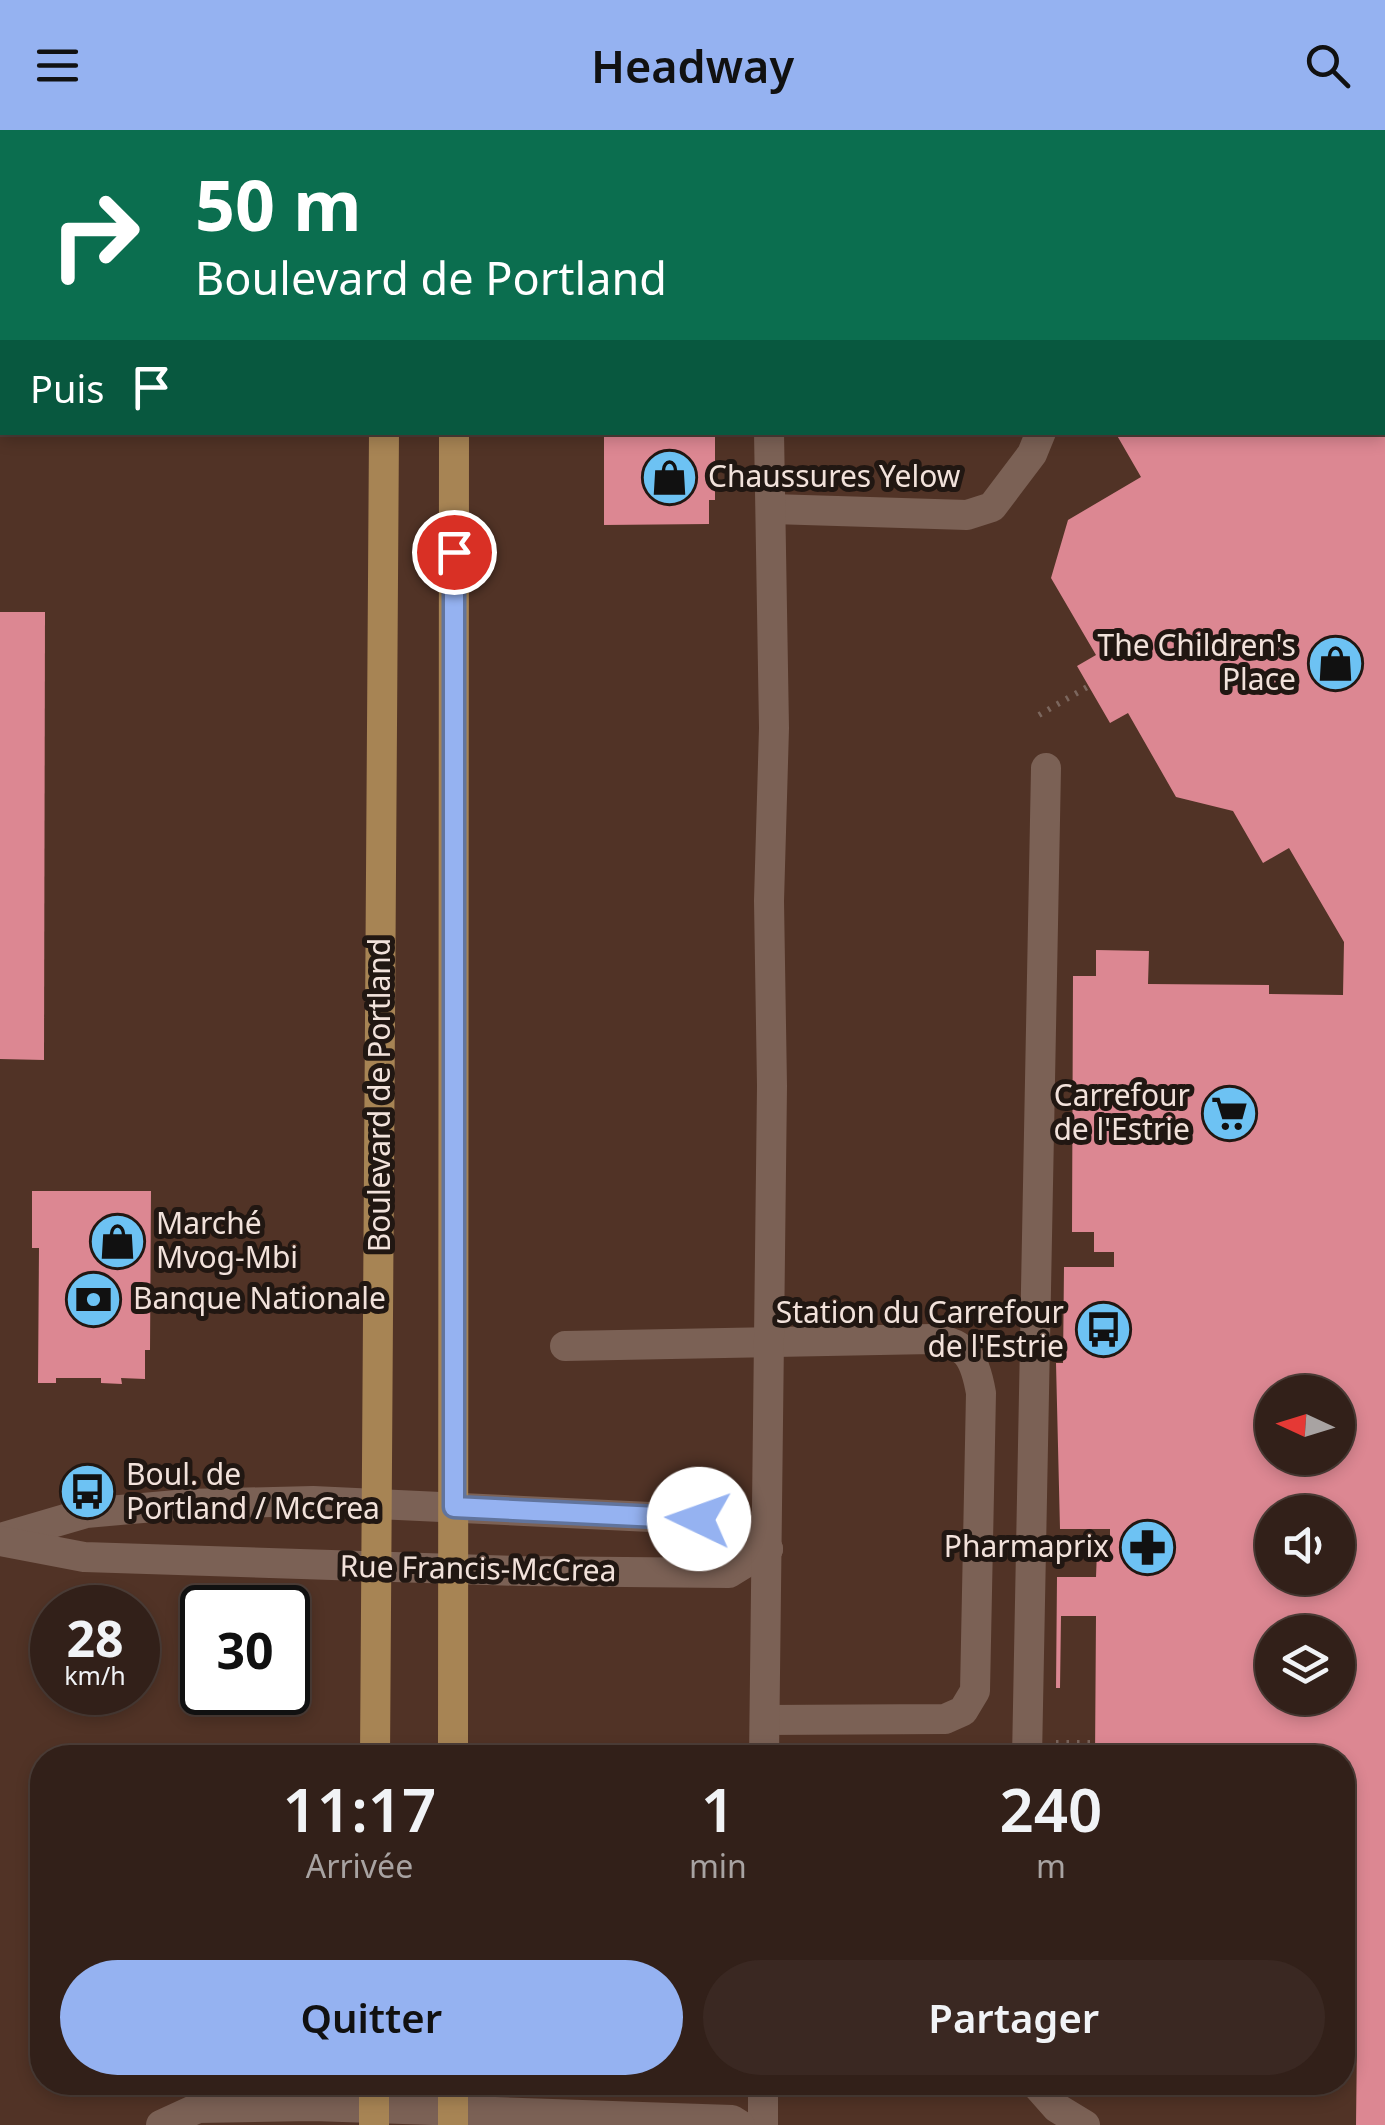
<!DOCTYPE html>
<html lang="fr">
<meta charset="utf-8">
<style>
:root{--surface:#322019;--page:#3a2822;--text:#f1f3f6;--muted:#a8a3a2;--line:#4d3e38;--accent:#95b2f1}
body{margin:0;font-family:"Noto Sans",sans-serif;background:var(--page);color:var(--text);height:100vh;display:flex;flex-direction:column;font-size:38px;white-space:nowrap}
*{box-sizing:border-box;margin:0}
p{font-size:32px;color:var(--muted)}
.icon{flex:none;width:55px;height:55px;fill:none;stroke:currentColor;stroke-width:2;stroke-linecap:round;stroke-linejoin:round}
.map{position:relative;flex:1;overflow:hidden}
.panel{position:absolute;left:30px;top:1615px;width:1325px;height:350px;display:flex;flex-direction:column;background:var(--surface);border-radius:40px;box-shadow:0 5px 15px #0003,0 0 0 2px var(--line)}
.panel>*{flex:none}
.guide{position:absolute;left:0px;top:0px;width:1385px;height:305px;box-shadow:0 5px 15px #0003,0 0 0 2px var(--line);background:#0b6e4f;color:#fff;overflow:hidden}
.needle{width:65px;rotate:274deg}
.controls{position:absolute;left:1255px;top:1245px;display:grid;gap:20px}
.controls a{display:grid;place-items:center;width:100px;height:100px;border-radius:50%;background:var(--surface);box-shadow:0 5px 15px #0003,0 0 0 2px var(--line);font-size:50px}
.speed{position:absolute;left:30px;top:1455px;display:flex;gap:20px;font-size:50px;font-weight:700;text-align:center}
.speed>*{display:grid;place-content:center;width:130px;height:130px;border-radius:50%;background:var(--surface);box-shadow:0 5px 15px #0003,0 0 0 2px var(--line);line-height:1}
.speed small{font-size:25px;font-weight:400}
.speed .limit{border:5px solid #111;border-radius:15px;background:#fff;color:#111}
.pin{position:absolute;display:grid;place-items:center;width:85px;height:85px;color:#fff;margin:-42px;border:5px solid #fff;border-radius:50%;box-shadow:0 2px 10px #0007}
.me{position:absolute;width:110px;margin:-55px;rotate:273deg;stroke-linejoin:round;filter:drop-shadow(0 0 8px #0008)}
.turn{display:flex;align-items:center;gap:35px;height:210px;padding:0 30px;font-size:45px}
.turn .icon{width:130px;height:130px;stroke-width:2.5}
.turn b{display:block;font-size:70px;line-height:85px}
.then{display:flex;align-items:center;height:95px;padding:0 30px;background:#0003;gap:20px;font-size:38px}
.eta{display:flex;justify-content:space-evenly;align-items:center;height:170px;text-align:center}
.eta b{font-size:60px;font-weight:600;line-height:70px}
.cta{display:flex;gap:20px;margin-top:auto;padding:20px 30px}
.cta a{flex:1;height:115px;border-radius:60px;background:var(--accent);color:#111;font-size:40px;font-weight:600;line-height:115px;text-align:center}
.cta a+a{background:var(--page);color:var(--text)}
header{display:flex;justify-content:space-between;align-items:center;height:130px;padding:0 30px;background:var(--accent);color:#111;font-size:45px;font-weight:600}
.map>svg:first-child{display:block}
.built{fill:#513326;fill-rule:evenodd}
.building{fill:#dc8792;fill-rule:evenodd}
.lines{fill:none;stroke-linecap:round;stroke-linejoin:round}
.path{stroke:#7b665d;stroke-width:6;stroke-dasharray:2.5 8;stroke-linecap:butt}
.minor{stroke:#7b6155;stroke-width:30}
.major{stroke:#a78454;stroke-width:30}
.route-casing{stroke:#61749d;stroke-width:25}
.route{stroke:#95b2f1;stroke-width:18}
.labels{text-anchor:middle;stroke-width:10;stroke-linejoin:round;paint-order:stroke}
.poi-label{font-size:30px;fill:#f2e2db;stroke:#211712;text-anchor:start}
.street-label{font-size:30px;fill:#f2e2db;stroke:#211712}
</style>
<header><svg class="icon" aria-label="menu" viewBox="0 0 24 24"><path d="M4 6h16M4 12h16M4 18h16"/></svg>Headway<svg class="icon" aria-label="search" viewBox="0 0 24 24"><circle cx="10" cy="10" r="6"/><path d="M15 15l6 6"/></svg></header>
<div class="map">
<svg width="1385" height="1995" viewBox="0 0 1385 1995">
<rect width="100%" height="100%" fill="#422b21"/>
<path class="built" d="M0,0h1385v1995h-1385zM2,2h1380v300h-1380zM1272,1262h66v66h-66zM1272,1382h66v66h-66zM52,1478h86v84h-86zM202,1478h86v84h-86zM1272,1502h66v66h-66zM42,1628h1300v324h-1300z"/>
<g class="building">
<path d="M604,302h111v68h-6v24l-105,1z"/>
<path d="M1115,302h270v1693h-29l1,-83h-15v-284h-247l1,-142h-35l-1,72h-4l1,-111h39l1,-26h13v-22h-50l-4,-166h7l1,-96h50v-15h-20v-20h-22l1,-256h23v-26l53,1 -1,33 121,1v9l74,1 1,-53 -55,-94 -26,15 -30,-52 -57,-14 -48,-84 -18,10 -33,-57 19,-11 -45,-77 17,-58 73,-43zM1272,1262h66v66h-66zM1272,1382h66v66h-66zM1272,1502h66v66h-66z"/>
<path d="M0,482h45l-1,448 -44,-1z"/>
<path d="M32,1061h119l-1,159h-5v29l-24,-1 1,6 -21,-1v-5h-45v5h-18l1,-135h-7z"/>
</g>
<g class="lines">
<g class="path">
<path d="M1039,585l50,-29"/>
<path d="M1056,1613h39"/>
</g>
<g class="minor">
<path d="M42,2l1,-2"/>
<path d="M762,2v-2"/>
<path d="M1065,2v-2"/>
<path d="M0,30h2"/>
<path d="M772,379l195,6 25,-8 40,-53 9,-22"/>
<path d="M565,1216l367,-7c35,3 43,20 49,54l-6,298 -12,20 -18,8 -180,1"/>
<path d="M0,1408l86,-25 102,-9 125,-3 422,20 33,28"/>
<path d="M0,1411l84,16 437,14 208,2 39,-24"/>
<path d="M764,1628l8,-672 -3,-185 5,-173 -5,-296"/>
<path d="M1027,1628l19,-990"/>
<path d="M763,1952v43"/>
<path d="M1034,1952l23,26 28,17"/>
<path d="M161,1995l37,-17 115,-2 419,14 8,5"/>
</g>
<g class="major">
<path d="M386,2v-2"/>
<path d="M455,2v-2"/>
<path d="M375,1628l9,-1326"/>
<path d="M453,1628l1,-1326"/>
<path d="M374,1952v43"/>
<path d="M453,1952v43"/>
</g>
</g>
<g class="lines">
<defs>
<path id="route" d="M454,422v955l245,12"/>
</defs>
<use href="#route" class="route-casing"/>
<use href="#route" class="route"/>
</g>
<defs>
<symbol id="shop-disc" viewBox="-11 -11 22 22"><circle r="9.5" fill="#6dc2f3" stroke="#211712"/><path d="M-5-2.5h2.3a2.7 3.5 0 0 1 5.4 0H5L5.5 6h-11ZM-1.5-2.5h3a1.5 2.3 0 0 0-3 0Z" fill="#111"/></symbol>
<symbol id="supermarket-disc" viewBox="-11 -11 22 22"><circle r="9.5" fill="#6dc2f3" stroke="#211712"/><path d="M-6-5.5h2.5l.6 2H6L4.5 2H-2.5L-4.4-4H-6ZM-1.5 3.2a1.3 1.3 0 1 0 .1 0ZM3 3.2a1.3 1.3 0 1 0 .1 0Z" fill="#111"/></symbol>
<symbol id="bank-disc" viewBox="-11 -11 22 22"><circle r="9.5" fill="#6dc2f3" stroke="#211712"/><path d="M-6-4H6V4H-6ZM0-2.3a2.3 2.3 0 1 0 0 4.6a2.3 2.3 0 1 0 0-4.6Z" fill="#111"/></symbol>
<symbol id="bus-disc" viewBox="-11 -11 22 22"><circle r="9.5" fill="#6dc2f3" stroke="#211712"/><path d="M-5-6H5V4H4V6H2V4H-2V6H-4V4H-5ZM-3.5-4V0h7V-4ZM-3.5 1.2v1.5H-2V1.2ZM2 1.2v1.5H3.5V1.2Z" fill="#111"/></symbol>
<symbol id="pharmacy-disc" viewBox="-11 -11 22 22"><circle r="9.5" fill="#6dc2f3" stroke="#211712"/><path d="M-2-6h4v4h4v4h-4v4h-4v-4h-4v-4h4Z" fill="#111"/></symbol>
</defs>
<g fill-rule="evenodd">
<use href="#shop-disc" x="638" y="316" width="63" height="63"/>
<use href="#shop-disc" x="1304" y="502" width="63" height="63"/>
<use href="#supermarket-disc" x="1198" y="952" width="63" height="63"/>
<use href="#shop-disc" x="86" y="1080" width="63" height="63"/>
<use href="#bank-disc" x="62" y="1138" width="63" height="63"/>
<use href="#bus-disc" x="1072" y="1168" width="63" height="63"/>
<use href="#bus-disc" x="56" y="1330" width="63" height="63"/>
<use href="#pharmacy-disc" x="1116" y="1386" width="63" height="63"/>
</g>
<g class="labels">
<g class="poi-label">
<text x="708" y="357">Chaussures Yelow</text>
<text x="1296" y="526" text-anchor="end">The Children's<tspan x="1296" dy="34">Place</tspan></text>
<text x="1190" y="976" text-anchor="end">Carrefour<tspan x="1190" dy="34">de l'Estrie</tspan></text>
<text x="156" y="1104">Marché<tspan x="156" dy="34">Mvog-Mbi</tspan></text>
<text x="133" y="1179">Banque Nationale</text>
<text x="1064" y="1193" text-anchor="end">Station du Carrefour<tspan x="1064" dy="34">de l'Estrie</tspan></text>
<text x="126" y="1355">Boul. de<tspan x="126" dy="34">Portland / McCrea</tspan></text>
<text x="1109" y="1427" text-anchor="end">Pharmaprix</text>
</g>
<g class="street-label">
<text transform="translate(380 965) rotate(-90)" y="10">Boulevard de Portland</text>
<text transform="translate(478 1439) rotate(1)" y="10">Rue Francis-McCrea</text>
</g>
</g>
</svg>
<div class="controls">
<a><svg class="needle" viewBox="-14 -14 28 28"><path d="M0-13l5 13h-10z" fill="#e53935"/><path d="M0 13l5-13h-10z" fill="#a8a3a2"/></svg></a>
<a><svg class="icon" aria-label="sound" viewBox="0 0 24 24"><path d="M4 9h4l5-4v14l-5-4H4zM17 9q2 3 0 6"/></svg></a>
<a><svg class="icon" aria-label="layers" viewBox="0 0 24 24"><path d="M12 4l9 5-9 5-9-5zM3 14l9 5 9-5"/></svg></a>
</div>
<div class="speed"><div>28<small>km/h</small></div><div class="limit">30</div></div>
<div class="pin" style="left:454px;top:422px;background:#d93025"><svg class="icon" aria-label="arrive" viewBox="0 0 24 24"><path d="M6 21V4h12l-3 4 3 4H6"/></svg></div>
<svg class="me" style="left:699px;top:1389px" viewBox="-20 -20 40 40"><circle r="19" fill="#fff"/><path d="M0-13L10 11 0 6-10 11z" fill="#95b2f1"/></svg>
<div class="guide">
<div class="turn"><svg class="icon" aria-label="right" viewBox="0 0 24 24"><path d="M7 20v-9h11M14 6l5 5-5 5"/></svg><div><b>50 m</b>Boulevard de Portland</div></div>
<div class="then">Puis<svg class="icon" aria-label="arrive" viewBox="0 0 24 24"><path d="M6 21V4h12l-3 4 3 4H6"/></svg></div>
</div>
<section class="panel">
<div class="eta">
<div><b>11:17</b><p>Arrivée</p></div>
<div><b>1</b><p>min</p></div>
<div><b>240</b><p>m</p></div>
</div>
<div class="cta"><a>Quitter</a><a>Partager</a></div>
</section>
</div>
